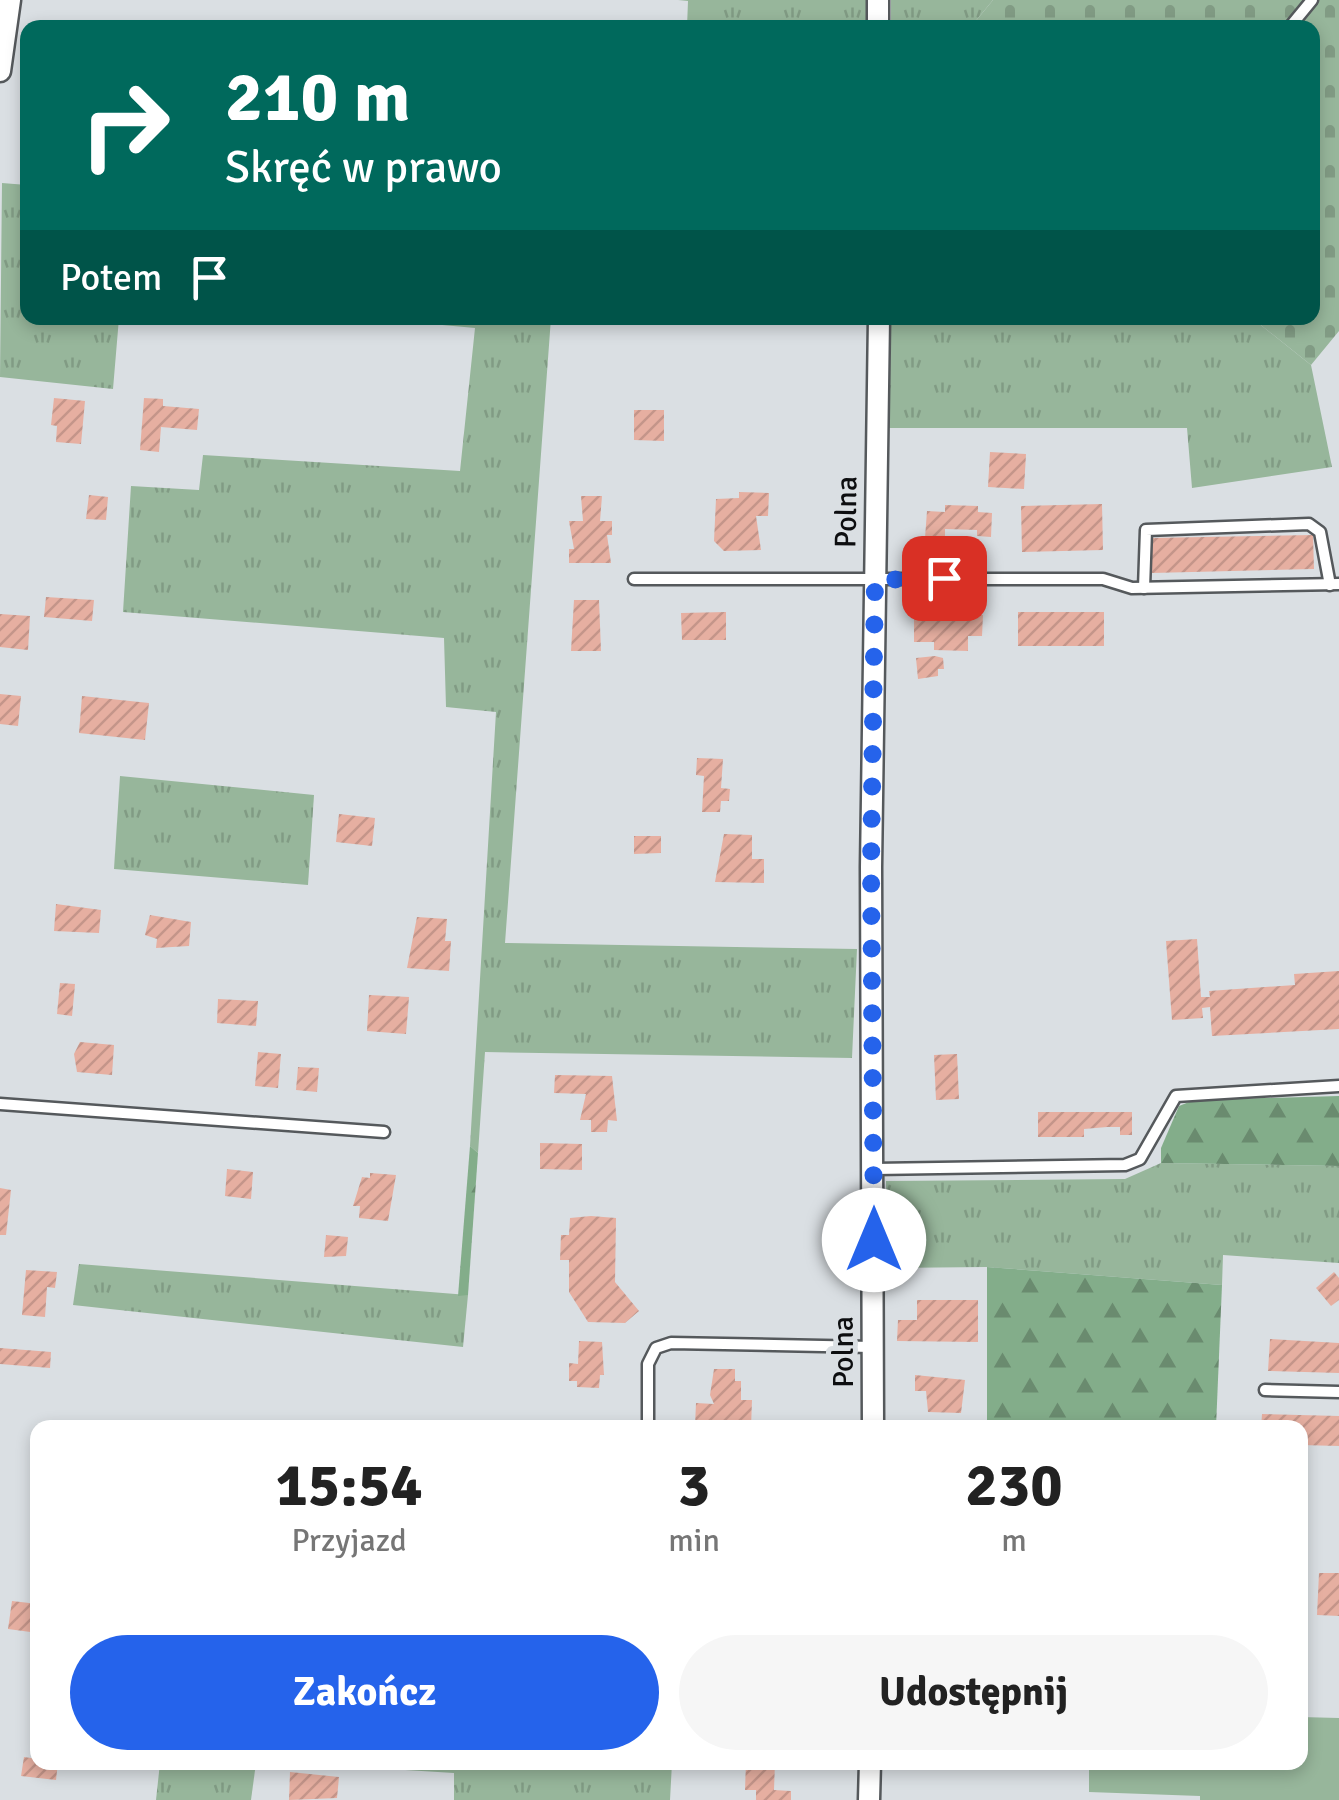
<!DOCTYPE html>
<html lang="pl">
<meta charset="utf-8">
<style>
:root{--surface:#fff;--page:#f6f6f6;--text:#222;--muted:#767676;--accent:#2563eb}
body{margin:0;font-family:Signika,sans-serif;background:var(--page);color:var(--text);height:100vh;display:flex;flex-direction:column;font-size:38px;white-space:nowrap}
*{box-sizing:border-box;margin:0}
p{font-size:32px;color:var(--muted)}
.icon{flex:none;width:55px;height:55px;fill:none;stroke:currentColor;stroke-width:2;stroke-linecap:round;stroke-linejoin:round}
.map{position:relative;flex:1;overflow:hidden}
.details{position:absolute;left:30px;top:1420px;width:1278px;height:350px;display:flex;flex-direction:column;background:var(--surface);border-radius:20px;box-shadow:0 5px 15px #0003}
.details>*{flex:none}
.top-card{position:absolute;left:20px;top:20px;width:1300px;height:305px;border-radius:20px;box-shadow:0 5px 15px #0003;background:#00695c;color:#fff;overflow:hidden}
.pin{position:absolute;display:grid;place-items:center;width:85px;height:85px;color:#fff;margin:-42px;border-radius:20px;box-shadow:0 5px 15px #0006}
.me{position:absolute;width:110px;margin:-55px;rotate:0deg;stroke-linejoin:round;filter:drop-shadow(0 0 8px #0008)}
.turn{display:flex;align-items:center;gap:35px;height:210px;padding:0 40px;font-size:45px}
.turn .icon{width:130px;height:130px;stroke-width:2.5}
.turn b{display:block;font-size:70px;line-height:85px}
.then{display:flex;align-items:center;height:95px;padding:0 40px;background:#0003;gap:20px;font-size:38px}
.eta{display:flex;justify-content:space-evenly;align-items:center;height:170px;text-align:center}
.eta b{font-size:60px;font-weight:700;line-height:70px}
.button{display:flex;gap:20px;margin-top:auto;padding:20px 40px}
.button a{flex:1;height:115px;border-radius:60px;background:var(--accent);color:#fff;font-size:40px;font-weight:700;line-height:115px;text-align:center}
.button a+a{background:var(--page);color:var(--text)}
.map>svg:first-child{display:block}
.grass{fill:url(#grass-tufts)}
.forest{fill:url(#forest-firs)}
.cemetery{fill:url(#cemetery-stones)}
.garden{fill:#97b69b}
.building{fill:url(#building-hatch)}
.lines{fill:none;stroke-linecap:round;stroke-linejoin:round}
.lane-casing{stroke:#55595c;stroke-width:15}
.street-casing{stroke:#55595c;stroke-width:25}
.lane{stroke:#fff;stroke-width:10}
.street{stroke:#fff;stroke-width:20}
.route{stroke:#2563eb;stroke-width:18;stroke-dasharray:0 32.4}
.labels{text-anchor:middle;stroke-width:10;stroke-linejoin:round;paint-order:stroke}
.street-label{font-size:30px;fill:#0d0e10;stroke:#dadfe3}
</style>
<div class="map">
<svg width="1339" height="1800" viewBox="0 0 1339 1800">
<defs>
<pattern id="grass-tufts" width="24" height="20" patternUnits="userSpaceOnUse" patternTransform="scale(2.5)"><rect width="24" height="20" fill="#97b69b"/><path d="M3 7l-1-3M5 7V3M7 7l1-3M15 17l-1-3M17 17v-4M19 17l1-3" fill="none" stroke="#819b84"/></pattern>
<pattern id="forest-firs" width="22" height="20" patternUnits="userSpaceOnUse" patternTransform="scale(2.5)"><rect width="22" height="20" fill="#83ad8a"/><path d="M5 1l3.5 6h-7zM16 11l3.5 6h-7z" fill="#6a8b6f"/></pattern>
<pattern id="cemetery-stones" width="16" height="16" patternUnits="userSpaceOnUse" patternTransform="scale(2.5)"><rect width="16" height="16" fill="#97b69b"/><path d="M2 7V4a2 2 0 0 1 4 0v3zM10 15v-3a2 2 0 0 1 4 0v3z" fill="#819b84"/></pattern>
<pattern id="building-hatch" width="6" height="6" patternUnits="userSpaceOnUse" patternTransform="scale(2.5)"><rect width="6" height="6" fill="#e6afa1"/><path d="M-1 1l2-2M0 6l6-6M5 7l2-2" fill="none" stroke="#c4958a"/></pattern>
</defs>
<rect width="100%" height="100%" fill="#dadfe3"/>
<g class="grass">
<path d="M678,0h189v27h-180l1,-26z"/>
<path d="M891,0h102l-23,28 -79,-1z"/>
<path d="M2,183l25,2 1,133h91l-6,71 -113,-12z"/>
<path d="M366,318h185l-46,625 352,6 -5,109 -367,-6 -7,101 -8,-7 26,-434 -50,-5 -2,-69 -321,-26 8,-126 68,4 4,-35 257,16 15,-143z"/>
<path d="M891,318h361l59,47 21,102 -140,21 -5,-60h-298z"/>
<path d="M120,776l194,19 -6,90 -194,-16z"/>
<path d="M1161,1163l178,3v97l-116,-8 -1,30 -235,-18 -99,1 -2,-87 239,-2z"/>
<path d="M79,1264l389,31 -5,52 -390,-42z"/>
<path d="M160,1763h96l-5,37h-95z"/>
<path d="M291,1763h381l-2,37h-216v-27z"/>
</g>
<g class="forest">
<path d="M1339,1096v70l-178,-3v-15l18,-42 15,-6z"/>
<path d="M470,1146l8,7 -10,142 -10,1z"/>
<path d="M987,1267l235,18 -6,142h-229z"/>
</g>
<path class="cemetery" d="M993,0h346v331l-28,34 -59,-47h60v-290h-342z"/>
<path class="garden" d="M1300,1717l39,1v82h-139v-4l-111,-4v-29l211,-1z"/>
<g class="building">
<path d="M54,398l31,3 -4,43 -25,-2 1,-16 -6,-1z"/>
<path d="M144,398l19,1v7l36,3 -2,21 -36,-3 -2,25 -19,-2z"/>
<path d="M634,410h30v31l-30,-1z"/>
<path d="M990,452l36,2 -2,35 -36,-2z"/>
<path d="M739,492l30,1 -1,23h-12l5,34 -37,1 -10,-10 2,-42 23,-1z"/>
<path d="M89,495l19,2 -2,23 -20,-1z"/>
<path d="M581,496h21l-2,25h12v14h-5l4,28h-42v-14h5l-5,-28h14z"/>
<path d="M1102,504l1,46 -81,2 -1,-46z"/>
<path d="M945,505l33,1v6l14,1 -1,24 -14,-1v-6l-32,-1v10l-20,-1 2,-27 18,1z"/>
<path d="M1313,535l1,34 -162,4 -1,-35z"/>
<path d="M46,597l48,3 -2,21 -48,-4z"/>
<path d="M574,600h25l2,51h-30z"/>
<path d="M726,612v28h-44l-1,-27z"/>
<rect x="1018" y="612" width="86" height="34"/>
<path d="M0,614l30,2 -2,34 -28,-3z"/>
<path d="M914,614l20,1v5l34,1 1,-6h14l-1,21h-14v15l-34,-1v-8h-20z"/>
<path d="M935,656l8,2 1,11h-6v7l-20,3 -2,-21z"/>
<path d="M0,694l21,2 -3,30 -18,-2z"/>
<path d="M82,696l67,7 -4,37 -66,-7z"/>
<path d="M697,758l26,1 -2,29 9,1 -1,12h-8l-1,11h-18l2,-36 -8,-1z"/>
<path d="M339,814l36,4 -3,28 -36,-4z"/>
<path d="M724,834l28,1v24h12v24l-49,-1z"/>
<path d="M634,836h27v17l-27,1z"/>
<path d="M56,904l45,6 -2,23 -45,-2z"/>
<path d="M150,915l41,7 -2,24 -33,2 1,-9 -12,-4z"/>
<path d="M417,917l30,2 -2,22h6l-2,30 -42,-3z"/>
<path d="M1197,939l4,58h9l-1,-6 86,-6 -1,-11 45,-3v58l-127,7 -2,-29 -8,1 1,10 -31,2 -6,-79z"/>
<path d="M60,983l15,1 -3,32 -15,-2z"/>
<path d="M369,995l40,2 -3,37 -39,-3z"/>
<path d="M218,999l40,2 -2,25 -39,-3z"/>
<path d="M80,1042l34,3 -2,30 -35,-3 -3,-18z"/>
<path d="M258,1052l23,2 -3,34 -23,-2z"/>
<path d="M957,1054l2,45 -23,1 -2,-45z"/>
<path d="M298,1067l21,1 -2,24 -21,-2z"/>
<path d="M555,1075l57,1 5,45 -9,-1 -1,12h-16v-12h-11l6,-26 -32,-1z"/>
<path d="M1038,1112h94v23h-12v-8h-13l-23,2v8h-46z"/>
<path d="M540,1143l42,1v26l-42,-1z"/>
<path d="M227,1169l26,3 -2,27 -26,-3z"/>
<path d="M370,1173l26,2 -8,46 -29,-3 1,-12h-7l9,-29 8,1z"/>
<path d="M0,1188l11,2 -5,45h-6z"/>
<path d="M591,1216l25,2 -1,64 24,29 -14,12 -37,-1 -19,-30v-32h-9l1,-25h8l1,-17z"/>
<path d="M326,1235l22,2 -2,19 -22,1z"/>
<path d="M26,1270l31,2 -2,16 -8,-1 -2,30 -23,-2z"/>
<path d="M1334,1272l5,6v22l-8,6 -15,-18z"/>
<path d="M917,1300h61v42l-81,-1 1,-21h19z"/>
<path d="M1270,1339l69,4v30l-71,-2z"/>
<path d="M579,1341l23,1 2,33h-4l-1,13 -22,-1v-6h-8v-18l9,1z"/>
<path d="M0,1348l51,4 -1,16 -50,-4z"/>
<path d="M714,1369h21v12h6v19h11l-1,28 -56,-2 1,-23 18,1 -4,-9z"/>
<path d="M915,1375l50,5 -4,33 -33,-1 -2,-21h-11z"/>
<path d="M1262,1414l77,2v30l-39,-1v-17h-39z"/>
<path d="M1319,1573h20v43l-22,-1z"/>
<path d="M12,1601l26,3v29l-30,-4z"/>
<path d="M24,1757l34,5 -2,18 -35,-4z"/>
<path d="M746,1762h29l-1,28 17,1v9h-35v-10h-11z"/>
<path d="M290,1772l49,5 -2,21 -48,2z"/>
</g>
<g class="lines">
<defs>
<g id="lane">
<path d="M1289,28l23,-28"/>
<path d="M634,579h469l29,9 207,-4"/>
<path d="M1144,588l2,-58 163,-6 11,8 10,53"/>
<path d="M0,1104l384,28"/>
<path d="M875,1169l250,-4 15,-6 36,-63 163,-10"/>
<path d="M1265,1390l74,2"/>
<path d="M648,1428v-64l8,-16 15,-5 201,4"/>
</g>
<g id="street">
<path d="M878,0v28"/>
<path d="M0,71l10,-71"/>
<path d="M873,1428l-2,-561 8,-549"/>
<path d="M869,1800l1,-38"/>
</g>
</defs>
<use href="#lane" class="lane-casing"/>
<use href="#street" class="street-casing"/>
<use href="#lane" class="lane"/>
<use href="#street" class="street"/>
</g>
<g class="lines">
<path class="route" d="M874,1240l-3,-373 4,-287 69,-2"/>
</g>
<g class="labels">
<g class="street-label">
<text transform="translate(846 512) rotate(-89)" y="10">Polna</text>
<text transform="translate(843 1352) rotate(-90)" y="10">Polna</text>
</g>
</g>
</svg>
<div class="pin" style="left:944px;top:578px;background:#d93025"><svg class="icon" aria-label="arrive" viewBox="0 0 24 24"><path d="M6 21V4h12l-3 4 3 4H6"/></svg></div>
<svg class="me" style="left:874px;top:1240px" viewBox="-20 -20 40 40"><circle r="19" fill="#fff"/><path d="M0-13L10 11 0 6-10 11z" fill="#2563eb"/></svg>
<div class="top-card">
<div class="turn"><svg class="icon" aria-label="right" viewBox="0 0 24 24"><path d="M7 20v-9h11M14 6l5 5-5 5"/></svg><div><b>210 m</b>Skręć w prawo</div></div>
<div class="then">Potem<svg class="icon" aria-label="arrive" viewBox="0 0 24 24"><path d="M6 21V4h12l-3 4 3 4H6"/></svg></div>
</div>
<section class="details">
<div class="eta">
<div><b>15:54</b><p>Przyjazd</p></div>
<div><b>3</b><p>min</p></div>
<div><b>230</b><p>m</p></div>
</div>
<div class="button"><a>Zakończ</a><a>Udostępnij</a></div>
</section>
</div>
